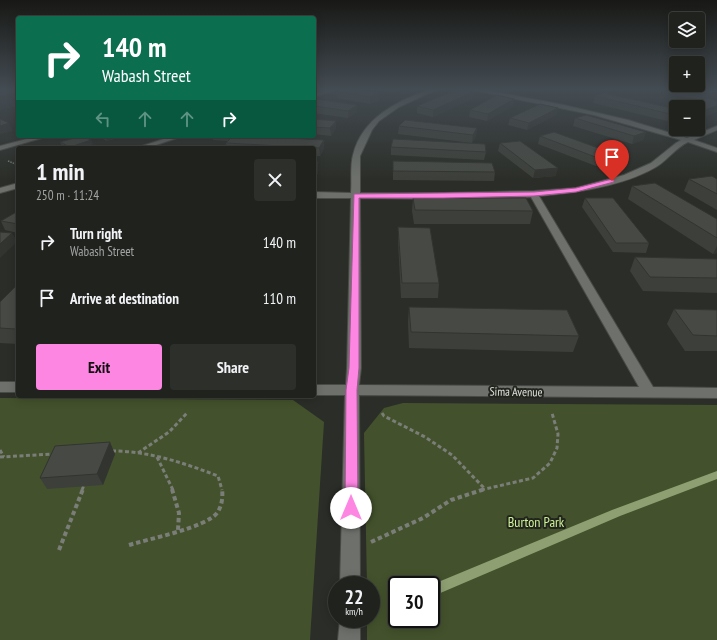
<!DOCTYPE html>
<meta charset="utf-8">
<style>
:root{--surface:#20221e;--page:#2d2f2b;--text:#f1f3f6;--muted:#a2a4a4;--line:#3d3f3c;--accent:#fd86e2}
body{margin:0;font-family:"PT Sans Narrow",sans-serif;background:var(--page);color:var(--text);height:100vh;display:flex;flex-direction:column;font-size:15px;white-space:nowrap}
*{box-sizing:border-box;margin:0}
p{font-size:13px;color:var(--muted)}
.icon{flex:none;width:22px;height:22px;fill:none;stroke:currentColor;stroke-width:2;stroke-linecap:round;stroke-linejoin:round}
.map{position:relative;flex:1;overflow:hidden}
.drawer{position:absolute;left:16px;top:146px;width:300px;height:252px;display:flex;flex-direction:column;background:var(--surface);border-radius:4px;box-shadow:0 2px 10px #0003,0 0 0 1px var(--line)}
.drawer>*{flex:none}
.guide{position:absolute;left:16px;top:16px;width:300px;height:122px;border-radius:4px;box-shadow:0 2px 10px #0003,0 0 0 1px var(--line);background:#0b6e4f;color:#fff;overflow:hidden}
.tools{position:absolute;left:669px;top:12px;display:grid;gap:8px}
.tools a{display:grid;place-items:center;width:36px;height:36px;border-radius:4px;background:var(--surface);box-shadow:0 2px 10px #0003,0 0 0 1px var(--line);font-size:20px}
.speed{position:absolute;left:328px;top:576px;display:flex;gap:8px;font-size:20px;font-weight:700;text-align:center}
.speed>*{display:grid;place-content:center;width:52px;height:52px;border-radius:50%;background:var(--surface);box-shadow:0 2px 10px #0003,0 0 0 1px var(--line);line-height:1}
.speed small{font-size:10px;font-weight:400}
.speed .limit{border:2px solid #111;border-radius:6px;background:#fff;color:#111}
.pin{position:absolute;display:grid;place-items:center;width:34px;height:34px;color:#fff;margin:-41px -17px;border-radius:50% 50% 50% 0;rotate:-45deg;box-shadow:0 0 4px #0007}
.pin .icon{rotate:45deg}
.me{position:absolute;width:44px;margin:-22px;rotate:0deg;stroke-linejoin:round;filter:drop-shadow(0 0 3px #0008)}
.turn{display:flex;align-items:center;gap:14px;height:84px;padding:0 20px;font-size:18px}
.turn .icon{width:52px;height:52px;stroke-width:2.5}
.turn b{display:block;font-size:28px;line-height:34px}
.lanes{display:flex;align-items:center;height:38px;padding:0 20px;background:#0003;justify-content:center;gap:20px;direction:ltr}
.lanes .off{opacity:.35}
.round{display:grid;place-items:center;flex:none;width:42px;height:42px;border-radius:4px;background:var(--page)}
.overview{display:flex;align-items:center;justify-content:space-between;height:68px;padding:0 20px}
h1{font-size:24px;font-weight:800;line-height:30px}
.primary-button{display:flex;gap:8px;margin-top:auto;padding:8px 20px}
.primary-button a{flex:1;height:46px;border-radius:4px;background:var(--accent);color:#111;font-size:16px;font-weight:800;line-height:46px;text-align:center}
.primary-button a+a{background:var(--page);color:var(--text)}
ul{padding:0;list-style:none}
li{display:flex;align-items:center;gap:12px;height:56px;padding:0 20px}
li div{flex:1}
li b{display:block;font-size:15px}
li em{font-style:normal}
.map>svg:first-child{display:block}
.green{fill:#43522c;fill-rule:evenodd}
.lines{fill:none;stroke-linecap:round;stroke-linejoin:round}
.stream{fill:#8ea071;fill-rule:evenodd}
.minor-casing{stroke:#494b46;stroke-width:2}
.path-far2{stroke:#7a7d78;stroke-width:1.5;stroke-dasharray:1.5 1;stroke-linecap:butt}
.path-far1{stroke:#7a7d78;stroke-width:3;stroke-dasharray:4 2.5;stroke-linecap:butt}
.path{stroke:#7a7d78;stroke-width:4;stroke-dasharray:4.5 3;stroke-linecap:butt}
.minor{fill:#6e716b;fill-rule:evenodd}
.wall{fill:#3d403a}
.shaded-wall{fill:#323430}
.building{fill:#474a44;stroke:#323430}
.route{fill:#fd86e2;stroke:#a45793}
.labels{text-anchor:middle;stroke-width:4;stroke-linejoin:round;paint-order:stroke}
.street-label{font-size:12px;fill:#e0e2de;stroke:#22241e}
.near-park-label{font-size:14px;fill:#cdf394;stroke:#22241e}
</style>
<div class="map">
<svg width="717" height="640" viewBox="0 0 717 640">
<rect width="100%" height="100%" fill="#2b2e28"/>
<g class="green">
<path d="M0,398l293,2 31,22 -14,218h-310z"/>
<path d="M403,403l314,2v235h-350v-21h4v-34h-4l-3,-152 20,-25zM397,585h34v34h-34z"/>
</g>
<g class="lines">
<path class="stream" d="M717,471v8l-97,37 -189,81v-12l181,-75z"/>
<defs>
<g id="minor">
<path d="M329,89h9l-24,8v-4z"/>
<path d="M430,89h8l-39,18 -20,14 -7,9 -12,26v37h84l90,-2 42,-3 48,-13 27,-12 25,-20 5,-3 -87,-25 -127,-26h13l84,16 64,15 59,18 30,-12v4l-23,10 23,8v4l-29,-10c-13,6 -20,18 -32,25 -32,19 -80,26 -117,29l114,191 64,1v10l-358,-3 1,190h-20l5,-190h-31v-10h32l1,-17 4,-170h-37v-6l37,1c1,-12 -1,-27 2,-38 9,-37 44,-54 77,-66zM531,197l108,190 -280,-2 2,-17 -1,-170 84,1z"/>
<path d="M38,136h11l-49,14v-4z"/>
<path d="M173,136h10l-36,12h-11z"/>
<path d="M18,183v5l-18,5v-5z"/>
<rect x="0" y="382" width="18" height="10"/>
<path d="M340,619h20v21h-22z"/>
</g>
</defs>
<use href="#minor" class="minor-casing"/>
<path class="path-far2" d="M8,161l10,4"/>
<g class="path-far1">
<path d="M382,413l2,3 41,21 27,18 33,34"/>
<path d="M0,450l4,7"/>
<path d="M112,451c37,0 72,12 106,25l4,14"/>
<path d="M138,453l31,-21 19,-20"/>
<path d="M0,457l53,-3"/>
<path d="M157,457l16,33"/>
<path d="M82,490l2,-5"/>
<path d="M481,490l52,-12 17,-15 7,-15 1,-14 -6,-21"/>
</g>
<g class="path">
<path d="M172,489l7,24 -1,17"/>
<path d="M371,542l52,-24 28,-18 34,-11"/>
<path d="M129,545c19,-6 76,-17 88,-32 5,-7 6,-16 5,-24"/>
<path d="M59,550l24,-61"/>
</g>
<use href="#minor" class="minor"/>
</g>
<g class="wall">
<path d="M377,89h27l-10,4z"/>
<path d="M520,89h29l-6,4z"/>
<path d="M650,89h55l8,9 -3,1 -8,19 -4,-2v-9h-12l1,-1 15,-6z"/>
<path d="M336,91l43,2v7l-9,4 -33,-6z"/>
<path d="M473,92l-1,7 -39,18 -16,-4v-7z"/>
<path d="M595,96l81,13 -1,8 -8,4 -74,-18z"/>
<path d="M314,99l43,6v7l-9,6 -34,-5z"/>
<path d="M513,106l-26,15 -18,-4 1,-7z"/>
<path d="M558,108l-2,7 -29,15 -19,-5 2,-7z"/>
<path d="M575,118l71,14 -3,8 -11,4 -59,-18z"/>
<path d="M314,119l22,2v7l-5,8 -17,-2z"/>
<path d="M399,126l78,2 -1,8 -4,7 -74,-9z"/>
<path d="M97,136h26l-16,5z"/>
<path d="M213,136h37l74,4v8l-4,8h-6v-8h-87l-1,-5 2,-2 -15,-1z"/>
<path d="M540,136l72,17 -3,9 -13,4 -58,-22z"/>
<path d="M60,142l33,2 -13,4h-14l-4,-2z"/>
<path d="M500,143l56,33 -23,2 -35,-27z"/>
<path d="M391,147l95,5 -2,8 -93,-5z"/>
<path d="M393,161l102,11 -1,9 -101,-1z"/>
<path d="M314,162h4v8l-2,11 -2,-1z"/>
<path d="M689,179h28v31l-33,-19z"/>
<path d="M632,186l85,33v34l-4,1 -85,-55z"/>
<path d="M413,198l120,13 -3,13h-116l-2,-13z"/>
<path d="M585,198l64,45 -3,10 -33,-1 -31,-45z"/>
<path d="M18,211v22l-13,-3 -4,-9z"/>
<path d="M398,227l41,56 -1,15h-37l-3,-57z"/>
<path d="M635,257l82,2v34l-74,-2 -13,-20z"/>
<path d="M18,284v60l-18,-1v-41z"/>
<path d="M409,307l170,29 -6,16 -164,-4 -1,-26z"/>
<path d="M674,309l43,1v41h-32l-18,-27z"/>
<path d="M115,454l-12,31 -56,4 -7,-11z"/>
</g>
<g class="shaded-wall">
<path d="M395,89h9l-10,4z"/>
<path d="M543,89h6l-6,4z"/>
<path d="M716,91l-3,7 -7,3 3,-7z"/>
<path d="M18,92v14l-18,4v-14z"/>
<path d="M473,92l-1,7 -39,18v-7z"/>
<path d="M379,93v7l-9,4v-7z"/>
<path d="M514,99l-1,7 -26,15 1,-7z"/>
<path d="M357,105v7l-9,6v-7z"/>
<path d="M717,106v6l-15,6 3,-8z"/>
<path d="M558,108l-2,7 -29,15 2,-7z"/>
<path d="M676,111l-1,6 -8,4 3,-7z"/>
<path d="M336,121v7l-5,8 -1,-8z"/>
<path d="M9,123l4,8 -13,3v-8z"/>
<path d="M477,128l-1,8 -4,7 1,-8z"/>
<path d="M646,132l-3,8 -11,4 2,-8z"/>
<path d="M108,136h15l-16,5 -1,-4z"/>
<path d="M91,140l2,4 -13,4h-10v-1z"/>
<path d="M324,140v8l-4,8 -1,-8z"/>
<path d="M612,153l-3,9 -13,4 2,-8z"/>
<path d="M318,162v8l-2,11v-9z"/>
<path d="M558,168l-2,8 -23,2 2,-8z"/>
<path d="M12,233l5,9 -17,16v-14z"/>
<path d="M717,246v7l-4,1z"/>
<path d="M18,326v7l-3,-4z"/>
<path d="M110,442l5,12 -12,31 -6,-11z"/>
</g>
<g class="building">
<path d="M0,89h18v3l-18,4z"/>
<path d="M341,89h15l23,4 -9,4 -34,-6z"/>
<path d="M458,89l15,3 -40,18 -16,-4z"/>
<path d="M682,89h23l11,2 -7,3z"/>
<path d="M604,93l72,16v2l-6,3 -75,-18z"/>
<path d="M497,95l17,4 -26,15 -18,-4z"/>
<path d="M707,98l10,3v5l-12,4 -7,-1v-2h-6l-5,-1z"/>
<path d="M314,99l43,6 -9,6 -34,-5z"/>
<path d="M540,104l18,4 -29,15 -19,-5z"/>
<path d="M586,115l60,17 -12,4 -59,-18z"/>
<path d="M0,119l9,4 -9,3z"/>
<path d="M314,119l22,2 -6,7 -16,-1z"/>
<path d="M405,120l72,8 -4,7 -74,-9z"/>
<path d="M554,132l58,21 -14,5 -58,-22z"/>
<path d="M82,136l9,4 -21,7 -10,-5z"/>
<path d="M233,136h17l74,4 -5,8 -93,-5z"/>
<path d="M393,139l92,5 1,8 -95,-5z"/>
<path d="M520,141l38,27 -23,2 -35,-27z"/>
<path d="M49,145l6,3h-16z"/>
<path d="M393,161l99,2 3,9 -102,-1z"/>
<path d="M314,162h4l-2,10h-2z"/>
<path d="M712,176l5,3v15l-28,-15z"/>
<path d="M655,183l62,36v19l-85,-52z"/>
<path d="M413,198h113l7,13 -118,-1z"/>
<path d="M585,198h28l36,45h-33z"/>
<path d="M18,211v13l-17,-3z"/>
<path d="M398,227l32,1 9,55h-37z"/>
<path d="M0,232l12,1 -12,11z"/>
<path d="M635,257l82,2v19l-67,-1z"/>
<path d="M18,284v42l-3,3 -15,-1v-26z"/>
<path d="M409,307l158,3 12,26 -168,-4z"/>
<path d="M674,309l43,1v26l-24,-1z"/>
<path d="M110,442l-13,32 -57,4 15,-32z"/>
</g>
<linearGradient id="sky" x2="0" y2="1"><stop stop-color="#181916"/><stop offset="0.5" stop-color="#444c53"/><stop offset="1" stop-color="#444c53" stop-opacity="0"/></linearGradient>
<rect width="717" height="179" fill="url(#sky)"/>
<path class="route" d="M612,179l2,1v2l-38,10 -42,4 -90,2h-85v170l-2,22 1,118 -2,4 -5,2 -5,-2 -1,-4 1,-118 3,-22 5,-174 180,-2 42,-4z"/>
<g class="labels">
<g class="street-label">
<text transform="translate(516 392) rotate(1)" y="4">Sima Avenue</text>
</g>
<g class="near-park-label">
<text x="536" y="527">Burton Park</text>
</g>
</g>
</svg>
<div class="tools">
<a><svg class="icon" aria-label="layers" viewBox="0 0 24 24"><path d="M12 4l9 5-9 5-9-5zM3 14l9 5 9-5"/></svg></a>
<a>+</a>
<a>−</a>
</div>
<div class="speed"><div>22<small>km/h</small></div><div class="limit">30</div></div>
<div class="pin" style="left:612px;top:181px;background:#d93025"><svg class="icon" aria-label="arrive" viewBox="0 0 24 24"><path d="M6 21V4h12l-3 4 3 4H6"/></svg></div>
<svg class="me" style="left:351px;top:508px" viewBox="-20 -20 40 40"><circle r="19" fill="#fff"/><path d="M0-13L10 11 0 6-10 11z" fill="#fd86e2"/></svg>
<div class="guide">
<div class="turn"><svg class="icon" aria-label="right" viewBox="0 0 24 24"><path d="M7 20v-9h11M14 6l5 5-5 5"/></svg><div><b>140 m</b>Wabash Street</div></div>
<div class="lanes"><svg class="icon off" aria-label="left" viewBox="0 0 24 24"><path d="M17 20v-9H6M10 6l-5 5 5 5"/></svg><svg class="icon off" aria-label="ahead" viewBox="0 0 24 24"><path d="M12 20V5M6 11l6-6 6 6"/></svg><svg class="icon off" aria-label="ahead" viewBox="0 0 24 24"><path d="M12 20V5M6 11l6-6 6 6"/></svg><svg class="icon" aria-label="right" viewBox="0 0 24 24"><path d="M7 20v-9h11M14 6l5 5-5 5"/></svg></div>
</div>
<section class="drawer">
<div class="overview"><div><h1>1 min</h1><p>250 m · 11:24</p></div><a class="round"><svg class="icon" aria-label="close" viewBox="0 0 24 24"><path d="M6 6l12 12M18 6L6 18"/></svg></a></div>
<ul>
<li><svg class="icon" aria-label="right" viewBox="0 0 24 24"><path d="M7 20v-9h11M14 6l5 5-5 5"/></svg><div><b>Turn right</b><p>Wabash Street</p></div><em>140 m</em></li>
<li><svg class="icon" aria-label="arrive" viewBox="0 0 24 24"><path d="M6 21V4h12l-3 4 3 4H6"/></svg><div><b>Arrive at destination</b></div><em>110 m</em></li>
</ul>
<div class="primary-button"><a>Exit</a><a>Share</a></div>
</section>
</div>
